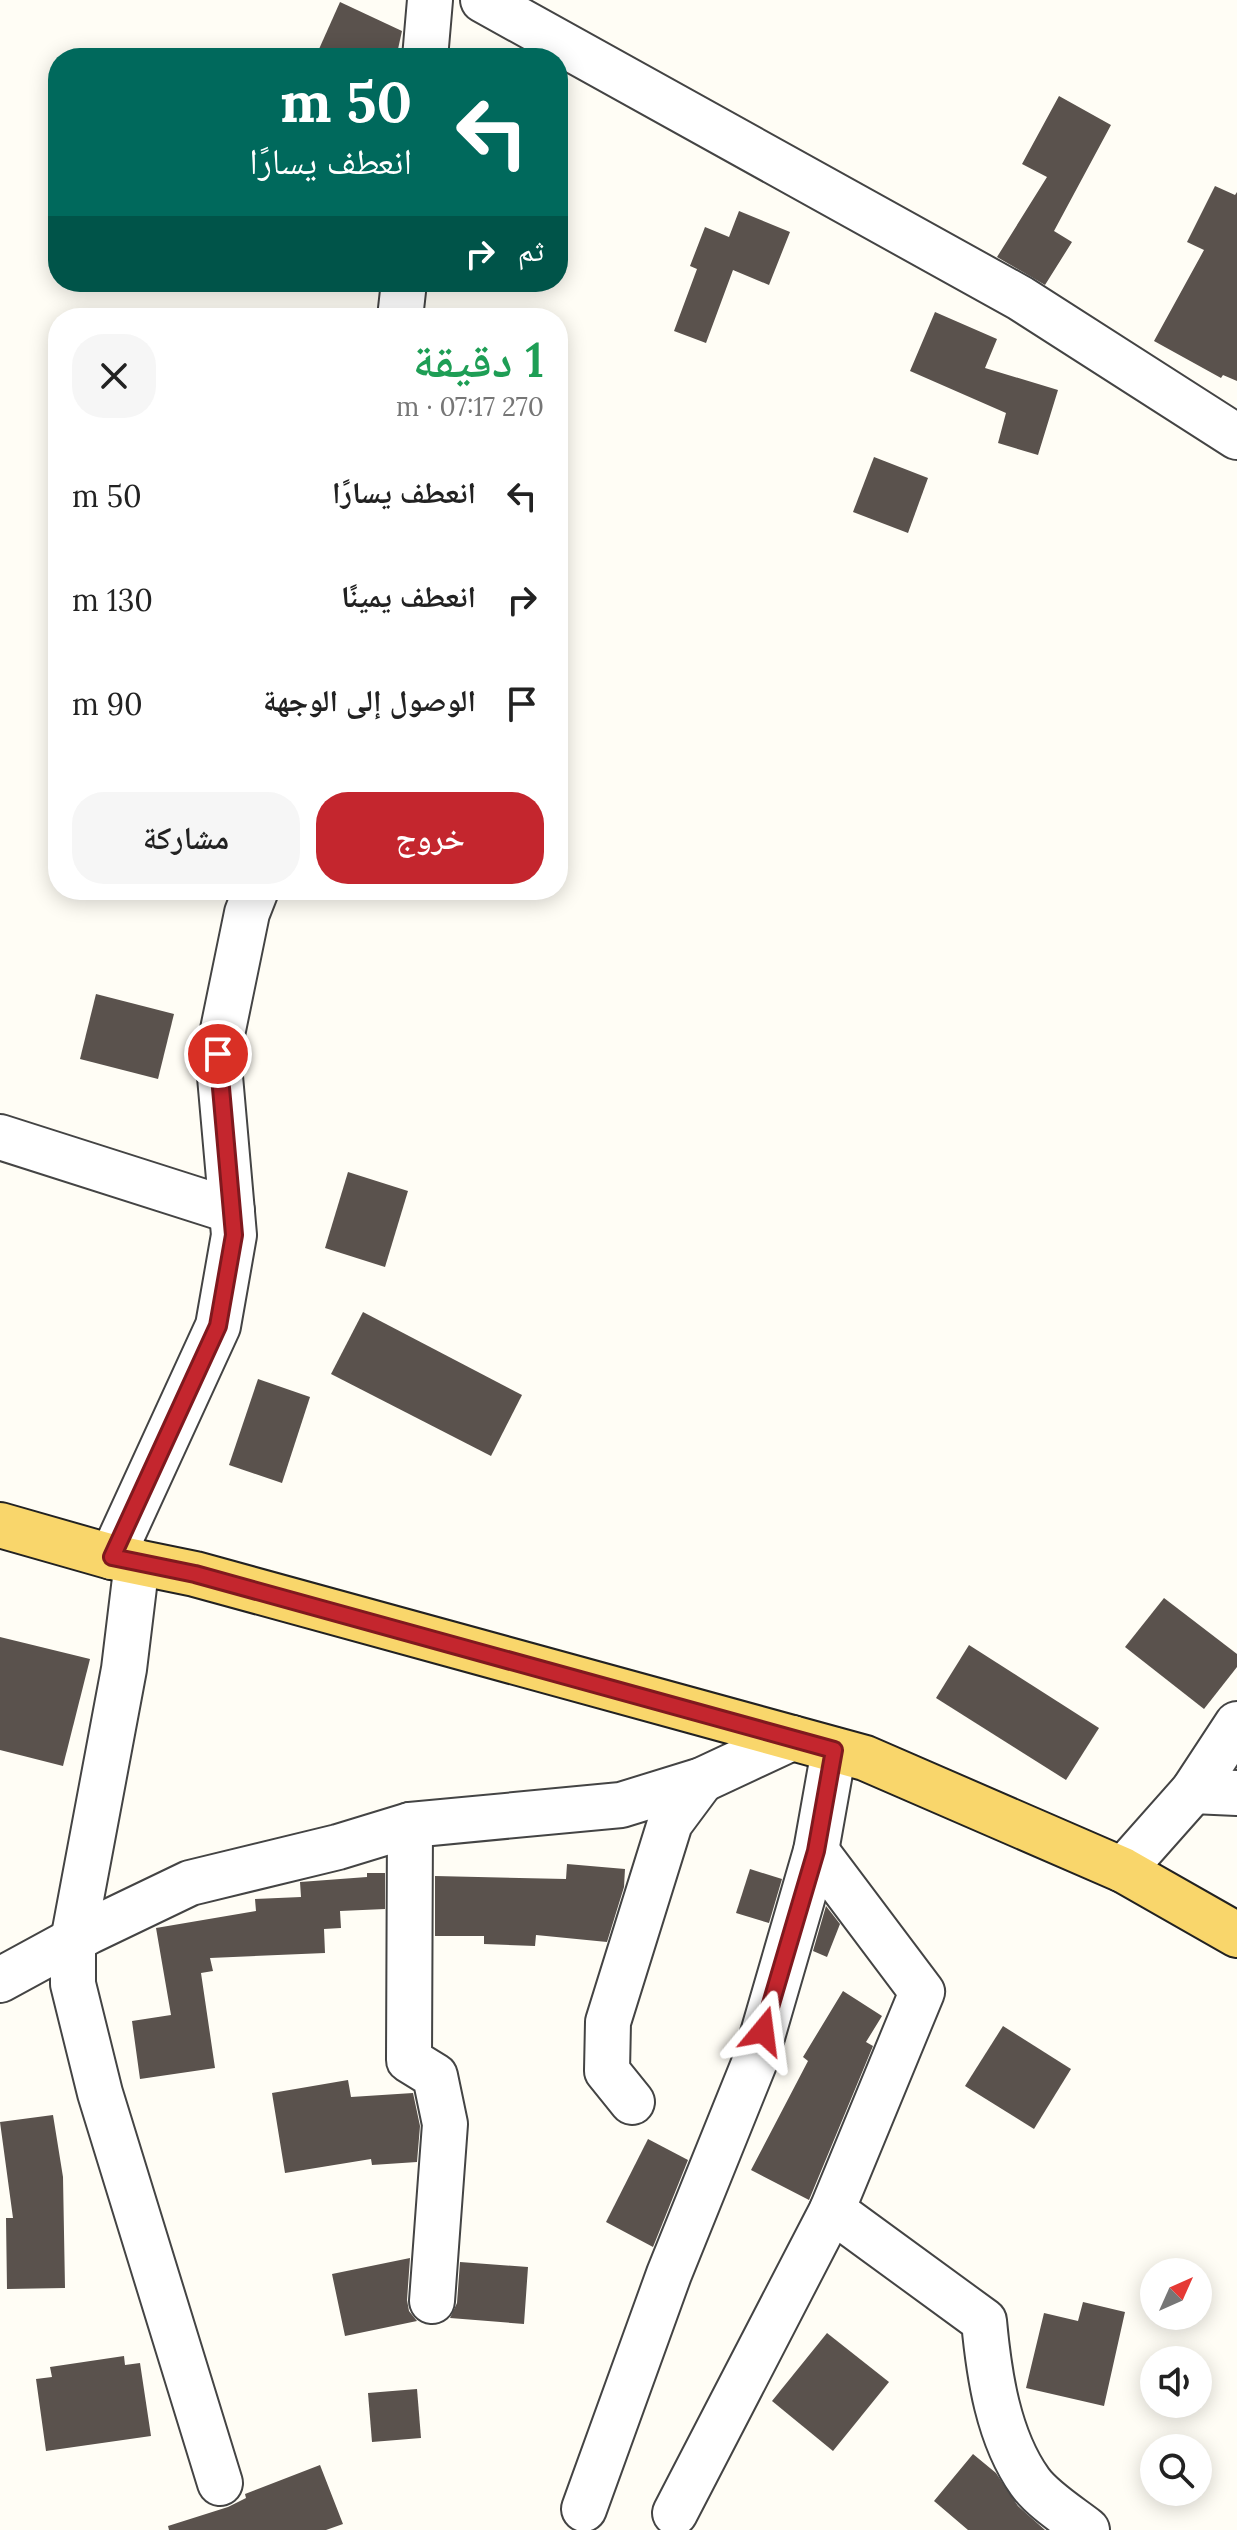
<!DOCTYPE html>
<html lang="ar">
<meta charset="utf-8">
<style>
:root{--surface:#fff;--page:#f6f6f6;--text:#222;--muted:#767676;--accent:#c4262e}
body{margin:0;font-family:Lora,"Noto Naskh Arabic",serif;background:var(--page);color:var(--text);direction:rtl;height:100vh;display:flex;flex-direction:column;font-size:30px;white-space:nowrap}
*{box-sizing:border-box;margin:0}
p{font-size:26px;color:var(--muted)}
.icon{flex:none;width:44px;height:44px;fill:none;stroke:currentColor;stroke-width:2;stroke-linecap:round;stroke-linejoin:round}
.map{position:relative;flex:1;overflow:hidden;direction:ltr}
.details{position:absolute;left:48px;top:308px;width:520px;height:592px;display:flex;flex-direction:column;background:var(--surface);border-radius:32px;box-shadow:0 4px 20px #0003;direction:rtl}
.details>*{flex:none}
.hud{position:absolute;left:48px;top:48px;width:520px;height:244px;border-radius:32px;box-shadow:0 4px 20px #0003;direction:rtl;background:#00695c;color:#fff;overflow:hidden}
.needle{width:52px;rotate:45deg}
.tools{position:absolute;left:1140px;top:2258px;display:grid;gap:16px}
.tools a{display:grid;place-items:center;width:72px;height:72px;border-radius:50%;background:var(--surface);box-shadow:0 4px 20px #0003;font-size:40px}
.pin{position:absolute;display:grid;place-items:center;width:68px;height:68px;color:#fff;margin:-34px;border:4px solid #fff;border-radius:50%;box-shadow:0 2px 8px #0007}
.me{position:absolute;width:88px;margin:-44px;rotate:16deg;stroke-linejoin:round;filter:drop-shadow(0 0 6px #0008)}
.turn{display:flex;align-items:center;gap:28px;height:168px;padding:0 24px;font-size:36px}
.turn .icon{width:104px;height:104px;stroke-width:2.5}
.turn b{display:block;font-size:56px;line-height:68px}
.then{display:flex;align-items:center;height:76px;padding:0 24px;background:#0003;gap:16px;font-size:30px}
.round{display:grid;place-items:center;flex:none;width:84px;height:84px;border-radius:32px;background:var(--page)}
.headline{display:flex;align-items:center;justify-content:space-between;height:136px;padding:0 24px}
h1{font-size:48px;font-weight:600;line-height:60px;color:#1e9e55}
.button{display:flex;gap:16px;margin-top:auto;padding:16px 24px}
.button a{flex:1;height:92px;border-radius:32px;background:var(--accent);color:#fff;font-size:32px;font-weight:600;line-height:92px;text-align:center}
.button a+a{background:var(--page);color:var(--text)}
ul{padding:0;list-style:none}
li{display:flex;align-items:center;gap:24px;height:104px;padding:0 24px}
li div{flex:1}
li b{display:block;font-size:30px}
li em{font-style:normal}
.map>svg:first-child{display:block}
.building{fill:#5a524d}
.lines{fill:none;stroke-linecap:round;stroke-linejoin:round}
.minor-casing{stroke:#444;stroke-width:48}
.major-casing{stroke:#222;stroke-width:48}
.minor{stroke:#fff;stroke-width:44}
.major{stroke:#f9d66b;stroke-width:44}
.route-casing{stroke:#7f191e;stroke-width:20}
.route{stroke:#c4262e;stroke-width:14}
</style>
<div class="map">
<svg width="1237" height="2530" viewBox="0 0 1237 2530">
<rect width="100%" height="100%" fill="#fffdf5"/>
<g class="building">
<path d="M340,2l62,29 -6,27h-81z"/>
<path d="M1059,96l52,29 -57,106 18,11 -27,43 -48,-28 50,-80 -25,-13z"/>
<path d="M1215,186l20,9 2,-3v189l-14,-6 -2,3 -67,-37 50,-91 -17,-8z"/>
<path d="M739,211l51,21 -21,53 -36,-15 -27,73 -32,-12 23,-62 -7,-3 15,-39 24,10z"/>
<path d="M935,312l62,27 -12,29 73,22 -20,65 -40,-12 8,-30 -96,-42z"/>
<path d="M874,457l54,21 -20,55 -55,-21z"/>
<path d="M96,994l78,20 -16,65 -78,-20z"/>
<path d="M348,1172l60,19 -23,76 -60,-19z"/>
<path d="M363,1312l159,83 -31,61 -160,-82z"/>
<path d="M258,1379l52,18 -28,86 -53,-18z"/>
<path d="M1164,1598l73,56v13l-33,42 -79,-62z"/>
<path d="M0,1637l90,22 -27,107 -63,-16z"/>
<path d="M969,1645l130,83 -33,52 -130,-82z"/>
<path d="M567,1864l58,5 -1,18 -17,55 -71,-7 -1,11 -51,-2v-8h-49v-60l131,3z"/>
<path d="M750,1869l32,10 -13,44 -33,-10z"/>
<path d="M367,1873h18v36l-45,2 1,17 -17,1 1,24 -115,5 3,13 -12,2 14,95 -75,11 -8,-58 39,-6 -15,-87 100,-17 -1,-12 46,-2 -1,-15 67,-5z"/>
<path d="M826,1906l14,18 -13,33 -14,-6z"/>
<path d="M843,1991l39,25 -16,26 7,4 -64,154 -58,-30 57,-109 -5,-4z"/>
<path d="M1003,2026l68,43 -37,60 -69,-43z"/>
<path d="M348,2080l3,17 62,-4 7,33 -3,36 -45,3 -1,-6 -86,14 -13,-80z"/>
<path d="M53,2115l10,62 2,111 -58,1 -1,-71h7l-13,-96z"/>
<path d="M648,2139l40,21 -35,87 -47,-25z"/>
<path d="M410,2258l-3,42 2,11 8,10 -72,15 -13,-62z"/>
<path d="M460,2262l68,5 -4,57 -74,-6 7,-15z"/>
<path d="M1083,2302l42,10 -21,94 -78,-18 18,-75 34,8z"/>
<path d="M827,2333l62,49 -56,69 -61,-50z"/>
<path d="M124,2356l1,9 15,-2 11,73 -105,15 -10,-72 16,-2 -2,-10z"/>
<path d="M417,2389l4,49 -49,4 -4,-49z"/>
<path d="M973,2454l23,19 22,33 27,24h-77l-34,-29z"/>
<path d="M320,2465l23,59 -17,6h-157l-1,-4 60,-19 18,-9 -1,-4z"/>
</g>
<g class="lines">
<defs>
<g id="minor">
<path d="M483,0l537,298 217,139"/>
<path d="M425,58l5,-58"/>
<path d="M400,318l4,-36"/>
<path d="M0,1137l232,74"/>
<path d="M112,1557l106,-231 16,-91 -16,-181 29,-141 9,-23"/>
<path d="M137,1562l-13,107 -51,272v43l27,109 120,390"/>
<path d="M1193,1791l44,2"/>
<path d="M410,1825l-1,235 26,16 10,48 -13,177"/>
<path d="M1123,1870l70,-79 44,-67"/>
<path d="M0,1980l90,-49 100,-48 148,-36 72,-22 211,-20 81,-25 90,-42"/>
<path d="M632,2102l-25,-31 1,-49 62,-199 32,-43"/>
<path d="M832,2210l152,111c5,54 14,116 46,161 13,18 39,34 57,48"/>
<path d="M584,2509l85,-235 86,-213 61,-210 18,-101"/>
<path d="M675,2513l157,-303 90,-218 -106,-141"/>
</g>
<path id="major" d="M0,1525l112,32 83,17 670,184 258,112 114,65"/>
</defs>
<use href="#minor" class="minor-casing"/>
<use href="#major" class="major-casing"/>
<use href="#minor" class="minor"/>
<use href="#major" class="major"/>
</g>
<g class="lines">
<defs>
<path id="route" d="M218,1054l16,181 -16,91 -106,231 83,17 639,176 -18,101 -53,180"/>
</defs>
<use href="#route" class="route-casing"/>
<use href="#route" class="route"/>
</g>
</svg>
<div class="tools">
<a><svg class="needle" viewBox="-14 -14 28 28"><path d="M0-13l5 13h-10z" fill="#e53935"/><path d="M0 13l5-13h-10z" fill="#767676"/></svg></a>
<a><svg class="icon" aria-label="sound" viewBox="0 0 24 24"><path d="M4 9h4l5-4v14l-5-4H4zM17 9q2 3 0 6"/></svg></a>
<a><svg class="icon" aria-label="search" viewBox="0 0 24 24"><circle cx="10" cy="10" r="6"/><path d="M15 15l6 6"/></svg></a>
</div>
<div class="pin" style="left:218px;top:1054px;background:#d93025"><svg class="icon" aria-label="arrive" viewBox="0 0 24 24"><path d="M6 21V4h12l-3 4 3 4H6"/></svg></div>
<svg class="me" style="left:763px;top:2031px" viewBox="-20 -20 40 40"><path d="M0-17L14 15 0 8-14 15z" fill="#c4262e" stroke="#fff" stroke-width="4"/></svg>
<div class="hud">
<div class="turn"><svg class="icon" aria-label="left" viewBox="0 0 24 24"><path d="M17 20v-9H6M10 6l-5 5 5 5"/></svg><div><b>50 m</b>انعطف يسارًا</div></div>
<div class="then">ثم<svg class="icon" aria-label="right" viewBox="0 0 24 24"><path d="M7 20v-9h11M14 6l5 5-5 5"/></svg></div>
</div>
<section class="details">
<div class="headline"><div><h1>1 دقيقة</h1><p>270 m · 07:17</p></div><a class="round"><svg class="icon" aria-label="close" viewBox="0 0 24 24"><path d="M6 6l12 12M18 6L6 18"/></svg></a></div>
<ul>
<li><svg class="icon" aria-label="left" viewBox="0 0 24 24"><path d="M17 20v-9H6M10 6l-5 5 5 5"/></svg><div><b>انعطف يسارًا</b></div><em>50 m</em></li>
<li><svg class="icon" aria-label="right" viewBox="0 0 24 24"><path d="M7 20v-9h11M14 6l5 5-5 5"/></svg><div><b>انعطف يمينًا</b></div><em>130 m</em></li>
<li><svg class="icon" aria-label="arrive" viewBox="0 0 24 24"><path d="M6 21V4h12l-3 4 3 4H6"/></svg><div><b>الوصول إلى الوجهة</b></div><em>90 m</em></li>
</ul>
<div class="button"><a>خروج</a><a>مشاركة</a></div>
</section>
</div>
